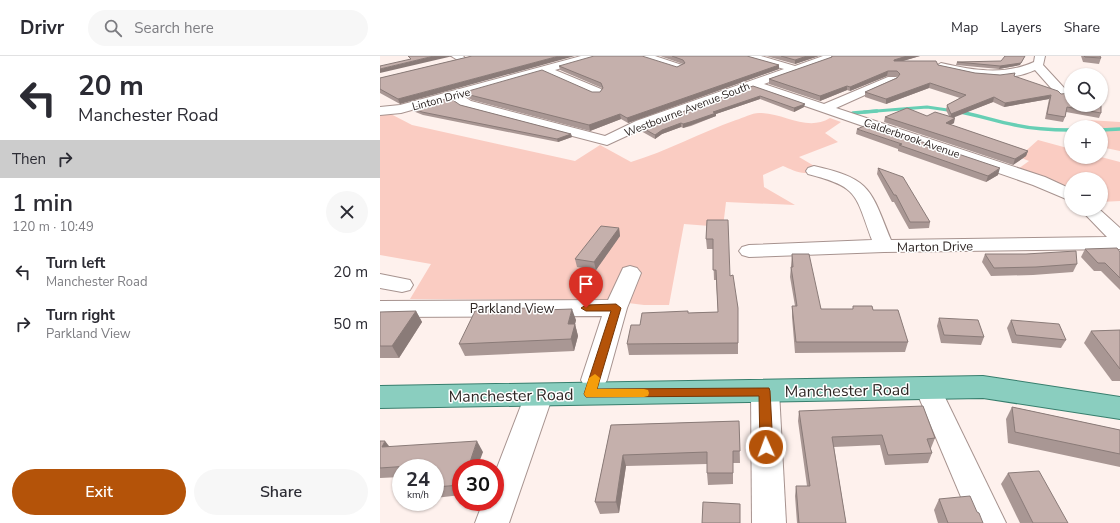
<!DOCTYPE html>
<meta charset="utf-8">
<style>
:root{--surface:#fff;--page:#f7f7f7;--text:#2b2b33;--muted:#7c7c81;--line:#e1e1e2;--accent:#b45309}
body{margin:0;font-family:"Nunito Sans",sans-serif;background:var(--page);color:var(--text);height:100vh;display:flex;flex-direction:column;font-size:15px;white-space:nowrap}
*{box-sizing:border-box;margin:0}
p{font-size:13px;color:var(--muted)}
.icon{flex:none;width:22px;height:22px;fill:none;stroke:currentColor;stroke-width:2;stroke-linecap:round;stroke-linejoin:round}
.map{position:relative;flex:1;overflow:hidden}
.side{display:flex;flex-direction:column;background:var(--surface);width:380px}
.side>*{flex:none}
.banner{background:#fff;color:var(--text);overflow:hidden}
.fabs{position:absolute;left:684px;top:12px;display:grid;gap:8px}
.fabs a{display:grid;place-items:center;width:44px;height:44px;border-radius:50%;background:var(--surface);box-shadow:0 1px 3px #0004;font-size:20px}
.speed{position:absolute;left:12px;top:403px;display:flex;gap:8px;font-size:20px;font-weight:700;text-align:center}
.speed>*{display:grid;place-content:center;width:52px;height:52px;border-radius:50%;background:var(--surface);box-shadow:0 1px 3px #0004;line-height:1}
.speed small{font-size:10px;font-weight:400}
.speed .limit{border:6px solid #d22;background:#fff;color:#111}
.pin{position:absolute;display:grid;place-items:center;width:34px;height:34px;color:#fff;margin:-41px -17px;border-radius:50% 50% 50% 0;rotate:-45deg;box-shadow:0 0 4px #0007}
.pin .icon{rotate:45deg}
.me{position:absolute;width:44px;margin:-22px;rotate:358deg;stroke-linejoin:round;filter:drop-shadow(0 0 3px #0008)}
.turn{display:flex;align-items:center;gap:14px;height:84px;padding:0 12px;font-size:18px}
.turn .icon{width:52px;height:52px;stroke-width:2.5}
.turn b{display:block;font-size:28px;line-height:34px}
.then{display:flex;align-items:center;height:38px;padding:0 12px;background:#0003;gap:8px;font-size:15px}
.round{display:grid;place-items:center;flex:none;width:42px;height:42px;border-radius:21px;background:var(--page)}
.head{display:flex;align-items:center;justify-content:space-between;height:68px;padding:0 12px}
h1{font-size:24px;font-weight:600;line-height:30px}
.button{display:flex;gap:8px;margin-top:auto;padding:8px 12px}
.button a{flex:1;height:46px;border-radius:24px;background:var(--accent);color:#fff;font-size:16px;font-weight:600;line-height:46px;text-align:center}
.button a+a{background:var(--page);color:var(--text)}
ul{padding:0;list-style:none}
li{display:flex;align-items:center;gap:12px;height:52px;padding:0 12px}
li div{flex:1}
li b{display:block;font-size:15px}
li em{font-style:normal}
header{display:flex;align-items:center;gap:24px;box-sizing:border-box;height:56px;padding:0 20px;background:var(--surface);border-bottom:1px solid var(--line)}
header strong{font-size:19px}
nav{display:flex;gap:22px;margin-inline-start:auto;font-size:14px}
.search{width:280px;height:36px;background:var(--page);display:flex;align-items:center;gap:10px;box-sizing:border-box;padding:0 14px;border-radius:22px;color:var(--muted);font-size:15px}
main{display:flex;flex:1;min-height:0}
.map>svg:first-child{display:block}
.green{fill:#faccc2}
.lines{fill:none;stroke-linecap:round;stroke-linejoin:round}
.stream-far1{stroke:#67cfb5;stroke-width:3}
.stream{stroke:#67cfb5;stroke-width:3.5}
.minor-casing{stroke:#a7938f;stroke-width:2}
.major-casing{stroke:#377e6d;stroke-width:2}
.minor{fill:#fff;fill-rule:evenodd}
.major{fill:#8acebf;fill-rule:evenodd}
.wall{fill:#a99794}
.shaded-wall{fill:#8a7b78}
.building{fill:#c5b0ac;stroke:#8a7b78}
.route{fill:#b45309;stroke:#753606}
.slow{fill:#f59e0b}
.labels{text-anchor:middle;stroke-width:3;stroke-linejoin:round;paint-order:stroke}
.far-street-label{font-size:11px;fill:#2f2725;stroke:#fff}
.street-label{font-size:13px;fill:#2f2725;stroke:#fff}
.near-street-label{font-size:16px;fill:#2f2725;stroke:#fff}
</style>
<header>
<strong>Drivr</strong>
<div class="search"><svg class="icon" aria-label="search" viewBox="0 0 24 24"><circle cx="10" cy="10" r="6"/><path d="M15 15l6 6"/></svg>Search here</div>
<nav><a>Map</a><a>Layers</a><a>Share</a></nav>
</header>
<main>
<section class="side">
<div class="banner">
<div class="turn"><svg class="icon" aria-label="left" viewBox="0 0 24 24"><path d="M17 20v-9H6M10 6l-5 5 5 5"/></svg><div><b>20 m</b>Manchester Road</div></div>
<div class="then">Then<svg class="icon" aria-label="right" viewBox="0 0 24 24"><path d="M7 20v-9h11M14 6l5 5-5 5"/></svg></div>
</div>
<div class="head"><div><h1>1 min</h1><p>120 m · 10:49</p></div><a class="round"><svg class="icon" aria-label="close" viewBox="0 0 24 24"><path d="M6 6l12 12M18 6L6 18"/></svg></a></div>
<ul>
<li><svg class="icon" aria-label="left" viewBox="0 0 24 24"><path d="M17 20v-9H6M10 6l-5 5 5 5"/></svg><div><b>Turn left</b><p>Manchester Road</p></div><em>20 m</em></li>
<li><svg class="icon" aria-label="right" viewBox="0 0 24 24"><path d="M7 20v-9h11M14 6l5 5-5 5"/></svg><div><b>Turn right</b><p>Parkland View</p></div><em>50 m</em></li>
</ul>
<div class="button"><a>Exit</a><a>Share</a></div>
</section>
<div class="map">
<svg width="740" height="467" viewBox="0 0 740 467">
<rect width="100%" height="100%" fill="#fef1ed"/>
<g class="green">
<path d="M0,55h5l27,14 163,36 25,-16 31,17c36,-11 69,-29 105,-42 7,-2 16,-7 23,-7 25,0 48,19 71,5l11,4 -16,11 13,9 -39,15 17,10c-8,12 -23,3 -33,-1l-20,9 1,12 31,18 -69,-3 -3,25 -39,-3 -15,81h-25l-40,-5 -194,-1 21,-35 -51,-9z"/>
<path d="M708,64l32,2v29l-19,-4v-20h-26z"/>
<path d="M658,84l33,9v8h30l19,5v39l-19,1v-23h-30v9l-53,-19 11,-8 -10,-4z"/>
</g>
<g class="lines">
<path class="stream-far1" d="M484,56l63,-5 34,5"/>
<g class="stream">
<path d="M574,55c21,3 40,10 61,14 18,4 37,5 56,5"/>
<path d="M473,57l24,-2"/>
<path d="M721,74l19,-1"/>
</g>
<defs>
<g id="minor">
<path d="M71,0h12l3,3 -5,3z"/>
<path d="M201,0h17l-1,2 -42,12 46,19 2,3 -2,3h-8l-50,-22 -80,23 8,5 134,35 31,-15 148,-52 -39,-11 -1,-2h17l34,10 28,-10h8l1,2 -1,2 -67,24 60,20 64,-27h8l2,2 -2,2 -60,27 209,69 26,12v12l-38,-16 -280,-97 -107,39 -39,18 -146,-38 -10,-8 -50,14 -21,2v-8l20,-2z"/>
<path d="M259,0h16l27,9 2,2 -6,3 -38,-12z"/>
<path d="M655,0h10l-2,9 24,26 2,3 -2,3h-8l-24,-27c-31,14 -66,7 -98,-2l-1,-2 5,-3c31,7 62,13 93,-1z"/>
<path d="M434,110c57,13 56,22 77,74l216,-3 -27,-28h19l21,19v21l-236,3 -135,5 -7,-2 -3,-4 3,-4 7,-2 123,-5c-17,-46 -13,-53 -64,-66l-2,-3 2,-3z"/>
<path d="M250,210l7,2 4,5 -14,35 -20,72 -4,7 -9,3 -9,-3 -4,-7 21,-64 -222,1v-16l228,-1 15,-32z"/>
<path d="M0,218l30,6 3,5 -3,5 -8,2 -22,-4z"/>
<path d="M548,321l9,4 69,142h-34l-57,-135 4,-7z"/>
<path d="M385,324l10,3 4,8 7,132h-34l-1,-132 4,-8z"/>
<path d="M159,328l10,3 4,8 -44,128h-34l8,-21h12v-29l30,-78 4,-8z"/>
</g>
<path id="major" d="M603,320l137,21v22l-137,-21 -603,10v-22z"/>
</defs>
<use href="#minor" class="minor-casing"/>
<use href="#major" class="major-casing"/>
<use href="#minor" class="minor"/>
<use href="#major" class="major"/>
</g>
<g class="wall">
<path d="M92,0l-72,48 -20,-11v-15z"/>
<path d="M280,0h87l32,9v4l-151,54 -7,-4 -31,12 -118,-31 -5,-3 -2,-5h135l2,-3v-1l-42,-18 -1,-4 118,1 6,-3z"/>
<path d="M386,0h53l-24,8z"/>
<path d="M452,0h88l-18,5 36,4 37,8 39,3 47,18 40,19 -2,5 -33,-6 -1,5 -2,5 -18,-3 4,-20 -45,8 -11,-5 -40,15 1,6 -4,2 78,26 -2,5 -13,9 -129,-43 1,-5 42,-1h22l-3,-6 1,-5 13,-7 -31,-10 -43,16 -21,-7v-5l33,-15 -2,-1h-9l-37,15 -3,-1 -27,11 -51,-17v-5l63,-22z"/>
<path d="M701,0h19l1,2 -2,6 -16,-2z"/>
<path d="M577,6l63,3 -21,4 -43,-4z"/>
<path d="M373,30l51,21 -10,5 -34,-13 -44,15v2l-25,10 -8,2 -2,-1 -19,7 -7,5 -14,-8v-4z"/>
<path d="M80,49l111,29 1,3 -14,5 -135,-27 -10,-4 -1,-3z"/>
<path d="M477,73l141,46 -12,7 -88,-31v-2l-42,-15z"/>
<path d="M498,112l52,54 -1,6 -20,1 -15,-27h-2l-15,-28z"/>
<path d="M327,164l23,56 8,32v46l-109,1 -2,-11 13,-19 48,-12 30,-1 -2,-32h-2l-1,-31h-6l-1,-10z"/>
<path d="M239,172l1,8 -24,34 -19,-3 -2,-8z"/>
<path d="M705,193l35,3v38l-19,-19h-7l-13,-14z"/>
<path d="M412,198l29,55h32v-3l20,4 35,32 -3,10 -110,1 -3,-36v-11h3l-5,-29z"/>
<path d="M605,198l92,10 -4,8 -40,3 -42,1 -9,-14z"/>
<path d="M164,251v3l32,10 -1,4 3,12 -4,15 -109,5 -6,-12z"/>
<path d="M36,255l6,11 -23,36h-19v-46z"/>
<path d="M559,262l45,19 -3,8 -40,-2 -4,-17z"/>
<path d="M631,264l55,20 -5,8 -49,-5 -5,-15z"/>
<path d="M740,274v51h-8l-28,-38 7,-12z"/>
<path d="M632,351l108,23v37l-112,-24 -2,-24z"/>
<path d="M419,355l136,27 -4,10h-1l2,5 -4,10 -43,2 -5,-20 -46,2 12,76h-49l-2,-27 1,-10h11l-9,-65z"/>
<path d="M359,365l1,42h-7v21l-25,1 -1,-12v-9l-81,2 -7,47 -19,1 -5,-12 16,-77z"/>
<path d="M0,385l9,6 94,5 -22,16v27l-26,3v-30h-34v9l-21,1z"/>
<path d="M628,417l60,50h-48l-19,-39z"/>
<path d="M21,427v12l-4,-4z"/>
<path d="M559,443l38,13 6,11h-45l-4,-13z"/>
</g>
<g class="shaded-wall">
<path d="M54,0h19l-73,17v-4z"/>
<path d="M179,0h16l-175,48 -2,-5z"/>
<path d="M427,0h12l-24,8v-4z"/>
<path d="M527,0h13l-27,8 1,-4z"/>
<path d="M645,0l-5,9 -21,4 1,-3z"/>
<path d="M399,9v4l-151,54 -1,-5z"/>
<path d="M508,15l-1,5 -37,15v-4z"/>
<path d="M550,27l-1,5 -43,16v-5z"/>
<path d="M467,30v4l-27,11v-5z"/>
<path d="M671,39l-2,4 -45,8 1,-4z"/>
<path d="M380,40v3l-44,15v2l-33,12v-4l30,-12z"/>
<path d="M614,41l-1,5 -43,17 1,-5z"/>
<path d="M425,48l-1,3 -10,5v-4z"/>
<path d="M240,58l1,5 -31,12 -1,-6z"/>
<path d="M575,62l-1,5 -10,5 2,-5z"/>
<path d="M301,67v4l-19,7 -7,5v-4l7,-5z"/>
<path d="M191,78l1,3 -14,5 -1,-3z"/>
<path d="M648,95l-2,5 -13,9 2,-6z"/>
<path d="M620,112l-2,7 -12,7 2,-6z"/>
<path d="M239,172l1,8 -24,34 -2,-8z"/>
<path d="M192,253l4,11 -1,4 3,12 -4,15 -3,-12 -3,-15z"/>
<path d="M36,255l6,11 -23,36 -7,-12z"/>
<path d="M5,385l8,10 -11,-4z"/>
<path d="M97,385l6,11 -6,16h-9z"/>
<path d="M243,399l3,11 -7,47 -3,-11z"/>
</g>
<g class="building">
<path d="M28,0h26l-54,13v-3l31,-7z"/>
<path d="M92,0h87l-161,43 -18,-10v-11z"/>
<path d="M214,0h48l35,11 8,-4 -2,-3 -11,-4h75l32,9 -152,53 -7,-4 -31,11 -119,-30 -5,-3 77,-22 50,22h8l3,-4 -2,-5 -42,-17z"/>
<path d="M401,0h26l-12,4z"/>
<path d="M452,0h75l-13,4v1h42l2,4 37,8 25,2 15,-2 -1,3 44,15 3,3 10,-1v12h30v8l-34,-6 -2,10 -18,-3 4,-19 -46,8 -11,-6 -43,17 -4,-9 19,-10 -36,-12 -44,16 -21,-7 32,-14 3,-4 -3,-3h-9l-38,16 -3,-1 -27,10 -51,-17 63,-22z"/>
<path d="M625,0h20l-4,7 -21,3 -43,-4 44,-1z"/>
<path d="M704,0h16l1,2 -16,-1z"/>
<path d="M373,30l52,18 -11,4 -34,-12 -47,16 3,1 -26,9 -7,2 -2,-1 -19,7 -7,5 -14,-8z"/>
<path d="M70,42l10,7 111,29 -14,5 -135,-27 -10,-4z"/>
<path d="M527,52l20,8 8,-4 20,6 -9,5 82,28 -13,8 -130,-42z"/>
<path d="M489,68l131,44 -12,8 -89,-31 3,-1 -45,-15z"/>
<path d="M498,112l25,9 27,45h-20l-14,-27h-2z"/>
<path d="M327,164h21l2,56 3,-1 5,33v35l-111,1 4,-19h9l2,-12 46,-2v2l30,-1 -2,-42h-3v-31h-7z"/>
<path d="M221,170l18,2 -25,34 -19,-3z"/>
<path d="M737,192l3,4v26l-15,-15h-7l-13,-14z"/>
<path d="M696,195l1,13 -41,3 -42,1 -9,-14h41z"/>
<path d="M412,198h17l12,55h32v-3h19l1,4h25l10,32h-112l-4,-36h5l-6,-39h2z"/>
<path d="M164,251l-1,3 29,-1 -4,15h7l-4,15 -112,5 16,-33z"/>
<path d="M36,255l-24,35h-12v-34z"/>
<path d="M559,262l39,2 6,17 -40,-2z"/>
<path d="M631,264l48,4 7,16 -50,-5z"/>
<path d="M740,274v39l-29,-38z"/>
<path d="M543,350l12,32 -8,1 5,14 -44,2 -6,-20 -50,2 14,86h-47l-3,-37h14l-11,-75z"/>
<path d="M632,351l108,23v24l-105,-22z"/>
<path d="M359,365l1,30h-7v22h-26v-21l-84,3 -7,47h-21l16,-77z"/>
<path d="M0,385h5l-3,6 95,-6 -9,27h-7v17l-26,2v-19h-27l1,-2 -29,2z"/>
<path d="M659,415l29,52h-35l-25,-50z"/>
<path d="M21,427v7l-4,1z"/>
<path d="M590,440l7,16 2,1 4,10h-35l-9,-24z"/>
<path d="M323,446l37,2v19h-38z"/>
</g>
<path class="route" d="M236,248l5,4 -24,81 172,-1 1,3 3,56 -2,4 -5,1 -4,-1 -2,-4 -1,-51 -173,1 -2,-3 27,-83h-25l-5,-3 5,-3z"/>
<path class="slow" d="M215,318l5,4 -3,11h47l4,1 1,3 -1,3 -4,1h-58l-2,-3 5,-16z"/>
<g class="labels">
<g class="far-street-label">
<text transform="translate(61 43) rotate(-15)" y="4">Linton Drive</text>
<text transform="translate(307 53) rotate(-21)" y="4">Westbourne Avenue South</text>
<text transform="translate(532 82) rotate(19)" y="4">Calderbrook Avenue</text>
</g>
<g class="street-label">
<text transform="translate(555 190) rotate(-1)" y="5">Marton Drive</text>
<text x="132" y="257">Parkland View</text>
</g>
<g class="near-street-label">
<text transform="translate(467 334) rotate(-1)" y="6">Manchester Road</text>
<text transform="translate(131 339) rotate(-1)" y="6">Manchester Road</text>
</g>
</g>
</svg>
<div class="fabs">
<a><svg class="icon" aria-label="search" viewBox="0 0 24 24"><circle cx="10" cy="10" r="6"/><path d="M15 15l6 6"/></svg></a>
<a>+</a>
<a>−</a>
</div>
<div class="speed"><div>24<small>km/h</small></div><div class="limit">30</div></div>
<div class="pin" style="left:206px;top:252px;background:#d93025"><svg class="icon" aria-label="arrive" viewBox="0 0 24 24"><path d="M6 21V4h12l-3 4 3 4H6"/></svg></div>
<svg class="me" style="left:386px;top:391px" viewBox="-20 -20 40 40"><circle r="17" fill="#b45309" stroke="#fff" stroke-width="3"/><path d="M0-11L8 9 0 5-8 9z" fill="#fff"/></svg>
</div>
</main>
